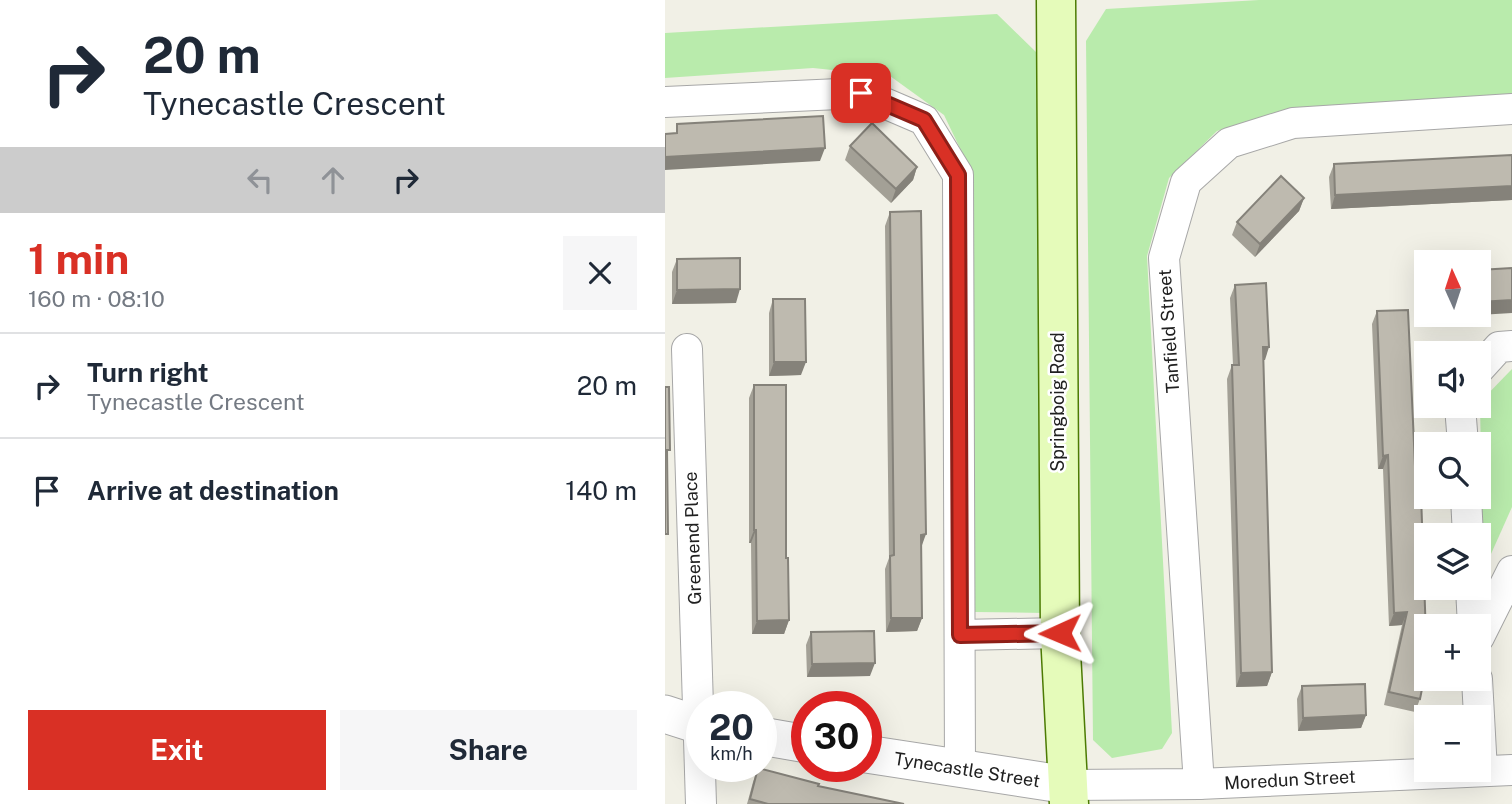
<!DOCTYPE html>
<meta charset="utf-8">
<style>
:root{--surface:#fff;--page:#f6f6f7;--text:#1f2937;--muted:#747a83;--line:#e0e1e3;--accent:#d93025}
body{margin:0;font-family:"Public Sans",sans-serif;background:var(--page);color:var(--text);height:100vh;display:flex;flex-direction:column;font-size:26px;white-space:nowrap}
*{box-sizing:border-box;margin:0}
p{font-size:23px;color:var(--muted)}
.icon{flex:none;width:38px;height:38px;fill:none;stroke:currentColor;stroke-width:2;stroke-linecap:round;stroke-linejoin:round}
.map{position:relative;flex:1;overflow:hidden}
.drawer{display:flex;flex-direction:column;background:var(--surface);width:665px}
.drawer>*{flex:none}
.top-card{background:#fff;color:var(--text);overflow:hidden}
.needle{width:46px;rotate:357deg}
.buttons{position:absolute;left:749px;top:250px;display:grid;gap:14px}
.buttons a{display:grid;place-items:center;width:77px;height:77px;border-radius:0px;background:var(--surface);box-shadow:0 7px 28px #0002;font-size:35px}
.speed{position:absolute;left:21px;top:691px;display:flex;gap:14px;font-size:35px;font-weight:700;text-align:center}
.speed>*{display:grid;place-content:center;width:91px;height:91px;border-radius:50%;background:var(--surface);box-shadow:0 7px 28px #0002;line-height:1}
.speed small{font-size:18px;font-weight:400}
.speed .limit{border:10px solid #d22;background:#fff;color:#111}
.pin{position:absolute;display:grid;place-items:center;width:60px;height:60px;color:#fff;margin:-30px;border-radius:14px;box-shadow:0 4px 10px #0006}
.me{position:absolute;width:77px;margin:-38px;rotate:269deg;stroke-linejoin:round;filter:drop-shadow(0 0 5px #0008)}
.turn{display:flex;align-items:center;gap:24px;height:147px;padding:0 28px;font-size:32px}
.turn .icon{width:91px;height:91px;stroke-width:2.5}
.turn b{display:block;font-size:49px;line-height:60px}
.lanes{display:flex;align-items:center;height:66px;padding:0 28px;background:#0003;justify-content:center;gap:35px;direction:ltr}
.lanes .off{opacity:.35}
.round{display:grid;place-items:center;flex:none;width:74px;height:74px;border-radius:0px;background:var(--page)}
.overview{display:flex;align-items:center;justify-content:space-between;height:119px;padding:0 28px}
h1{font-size:42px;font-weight:700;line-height:52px;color:var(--accent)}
.button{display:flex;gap:14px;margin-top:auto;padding:14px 28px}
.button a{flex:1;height:80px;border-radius:0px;background:var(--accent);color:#fff;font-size:28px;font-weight:700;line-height:80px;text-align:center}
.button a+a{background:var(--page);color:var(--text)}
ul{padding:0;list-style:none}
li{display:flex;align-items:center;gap:21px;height:105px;padding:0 28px;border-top:2px solid var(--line)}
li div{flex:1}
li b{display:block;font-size:26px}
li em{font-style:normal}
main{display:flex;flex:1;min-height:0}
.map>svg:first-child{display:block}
.grass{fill:#b9ebac}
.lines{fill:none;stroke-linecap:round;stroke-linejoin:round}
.minor-casing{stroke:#a7a7a7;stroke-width:32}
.tertiary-casing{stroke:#a7a7a7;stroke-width:39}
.secondary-casing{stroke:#4c7b03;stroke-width:41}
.minor{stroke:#fff;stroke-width:30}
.tertiary{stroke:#fff;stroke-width:37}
.secondary{stroke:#e5fbba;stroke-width:38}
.wall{fill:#a3a096}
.shaded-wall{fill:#85827a}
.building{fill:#bebaaf;stroke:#85827a;stroke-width:2}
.route-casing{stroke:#8d1f18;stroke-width:18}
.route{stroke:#d93025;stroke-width:12}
.labels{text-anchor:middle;stroke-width:5;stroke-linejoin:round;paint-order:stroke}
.street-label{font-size:18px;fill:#202020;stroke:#fff}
</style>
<main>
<section class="drawer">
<div class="top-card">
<div class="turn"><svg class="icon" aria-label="right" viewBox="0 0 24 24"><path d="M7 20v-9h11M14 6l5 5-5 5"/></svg><div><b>20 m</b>Tynecastle Crescent</div></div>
<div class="lanes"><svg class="icon off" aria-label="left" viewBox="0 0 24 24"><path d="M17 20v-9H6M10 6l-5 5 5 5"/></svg><svg class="icon off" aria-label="ahead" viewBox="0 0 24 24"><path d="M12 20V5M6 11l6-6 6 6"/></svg><svg class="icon" aria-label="right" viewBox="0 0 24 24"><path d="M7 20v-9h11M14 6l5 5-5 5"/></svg></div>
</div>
<div class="overview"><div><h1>1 min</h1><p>160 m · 08:10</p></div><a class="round"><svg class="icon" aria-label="close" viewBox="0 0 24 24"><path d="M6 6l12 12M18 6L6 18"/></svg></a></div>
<ul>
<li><svg class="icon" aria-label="right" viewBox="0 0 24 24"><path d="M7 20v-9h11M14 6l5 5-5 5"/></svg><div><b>Turn right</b><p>Tynecastle Crescent</p></div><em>20 m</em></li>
<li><svg class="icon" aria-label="arrive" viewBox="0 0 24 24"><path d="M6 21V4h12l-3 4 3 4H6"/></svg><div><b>Arrive at destination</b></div><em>140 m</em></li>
</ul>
<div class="button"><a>Exit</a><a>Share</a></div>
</section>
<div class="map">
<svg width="847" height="804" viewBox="0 0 847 804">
<rect width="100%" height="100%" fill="#f1f0e6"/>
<g class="grass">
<path d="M594,0h253v95l-221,13 -74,23 -48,47 -22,78 25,477 -10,16 -50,9 -19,-18 -7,-699 20,-32z"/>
<path d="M332,14l39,38 9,561 -70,-1 -8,-449 -23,-48 -54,-39 -77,-8 -148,10v-45z"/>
<path d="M847,369v138l-29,65 -3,-170z"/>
</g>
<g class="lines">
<defs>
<g id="minor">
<path d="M0,102l196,-9 63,27 34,55 2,595"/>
<path d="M22,349l14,455"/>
<path d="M814,369l20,-22 13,-1"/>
<path d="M795,406l3,38"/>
<path d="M801,497l2,39"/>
<path d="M806,588l2,38"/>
<path d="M295,635l100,-2"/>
<path d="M814,637l33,-66"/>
<path d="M812,679l5,92"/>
<path d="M534,784l-35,-526 22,-76 43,-39 64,-20 219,-14"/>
<path d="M403,785l131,-1 313,-14"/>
</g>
<g id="tertiary">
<path d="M0,714l37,12"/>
<path d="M96,736l46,8"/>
<path d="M201,754l202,31"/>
</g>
<path id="secondary" d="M391,0l4,633 9,171"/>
</defs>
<use href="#minor" class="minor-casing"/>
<use href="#tertiary" class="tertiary-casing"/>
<use href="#secondary" class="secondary-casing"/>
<use href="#minor" class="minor"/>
<use href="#tertiary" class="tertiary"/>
<use href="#secondary" class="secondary"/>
</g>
<g class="wall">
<path d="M185,146l67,21 -4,13 -22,23 -46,-43z"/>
<path d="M847,155v45l-181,9 -2,-32 5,-13z"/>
<path d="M639,198l-5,13 -44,46 -23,-22 5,-13z"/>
<path d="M225,212l32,334v72l-5,13 -31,1 -1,-63 4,-11 -4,-332z"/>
<path d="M12,259l59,44 -64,1v-32z"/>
<path d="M761,275v40h46l-48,2 -2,-31z"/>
<path d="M570,285l30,75h-2l9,312 -5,14 -31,1 -9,-308 5,-14h1l-3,-67z"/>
<path d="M108,299l28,76 -32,1v-63z"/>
<path d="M712,311l43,388 -5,13 -31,-7 18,-80 -13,1 -6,-157h-5l-6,-145z"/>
<path d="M89,385l32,173 3,62 -5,14h-32l-1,-91h-2v-145z"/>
<path d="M146,632l59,44 -63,1 -1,-32z"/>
<path d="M637,686l64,29 -5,13 -63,3 -1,-32z"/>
<path d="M93,768l60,18 86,18h-157l6,-22z"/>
</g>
<g class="shaded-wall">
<path d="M160,148l-5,13 -155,9v-13z"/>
<path d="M252,167l-4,13 -22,23 5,-14z"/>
<path d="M847,186v14l-181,9 4,-14z"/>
<path d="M639,198l-5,13 -44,46 5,-13z"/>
<path d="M75,289l-4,14 -64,1 5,-14z"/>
<path d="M847,300v13l-33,2v-13z"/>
<path d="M761,311v4h46l-48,2z"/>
<path d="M598,347h6l-4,13h-7z"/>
<path d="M109,362h32l-5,13 -32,1z"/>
<path d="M723,455l-5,14h-5l5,-13z"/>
<path d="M89,530h2l-5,13h-2z"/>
<path d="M261,534l-5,14v-13z"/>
<path d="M742,612l-5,13 -13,1 5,-13z"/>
<path d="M226,618h31l-5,13 -31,1z"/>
<path d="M124,620l-5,14h-32l5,-13z"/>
<path d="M210,663l-5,13 -63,1 5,-13z"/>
<path d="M607,672l-5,14 -31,1 5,-14z"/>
<path d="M701,715l-5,13 -63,3 5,-13z"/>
</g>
<g class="building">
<path d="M158,116l2,32 -160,9v-23l12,-1v-9z"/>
<path d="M207,123l45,44 -21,22 -46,-43z"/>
<path d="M847,155v31l-177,9 -1,-31z"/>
<path d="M616,176l23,22 -44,46 -23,-22z"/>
<path d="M256,211l5,323 -5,1 1,83h-31l-1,-62 4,-1 -4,-343z"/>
<path d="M75,258v31l-63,1v-31z"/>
<path d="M847,268v32l-33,2v-32z"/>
<path d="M601,283l3,64h-6l9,325 -31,1 -9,-308h7l-4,-80z"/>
<path d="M108,299h32l1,63h-32z"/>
<path d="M743,310l7,156h5l6,170v33l-6,30 -31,-7 18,-80 -13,1 -6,-158 -5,1 -6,-145z"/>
<path d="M89,385h32v173h2l1,62 -32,1 -1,-91h-2z"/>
<path d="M0,387h4l1,63h-3l1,84h-3z"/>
<path d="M209,631l1,32 -63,1 -1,-32z"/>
<path d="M700,684l1,31 -63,3 -1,-32z"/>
<path d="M93,768l61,16 -1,2 86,18h-136l-18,-5z"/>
</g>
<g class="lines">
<defs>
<path id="route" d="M196,93l63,27 34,55 2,460 100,-2"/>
</defs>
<use href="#route" class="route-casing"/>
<use href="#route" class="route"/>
</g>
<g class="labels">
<g class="street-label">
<text transform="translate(504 331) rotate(-94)" y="6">Tanfield Street</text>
<text transform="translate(393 402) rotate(-90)" y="6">Springboig Road</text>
<text transform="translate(28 538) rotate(-92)" y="6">Greenend Place</text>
<text transform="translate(302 770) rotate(9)" y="6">Tynecastle Street</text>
<text transform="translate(625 780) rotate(-3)" y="6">Moredun Street</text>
</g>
</g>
</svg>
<div class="buttons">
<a><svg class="needle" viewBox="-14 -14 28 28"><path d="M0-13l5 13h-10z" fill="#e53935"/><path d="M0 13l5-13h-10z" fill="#747a83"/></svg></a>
<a><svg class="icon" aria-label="sound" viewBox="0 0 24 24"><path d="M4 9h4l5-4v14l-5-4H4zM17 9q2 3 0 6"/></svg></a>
<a><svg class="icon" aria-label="search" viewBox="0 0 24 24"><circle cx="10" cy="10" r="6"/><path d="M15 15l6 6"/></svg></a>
<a><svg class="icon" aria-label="layers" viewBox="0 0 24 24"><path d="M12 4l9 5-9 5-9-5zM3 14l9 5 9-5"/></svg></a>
<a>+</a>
<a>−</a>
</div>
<div class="speed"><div>20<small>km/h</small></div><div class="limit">30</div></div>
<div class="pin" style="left:196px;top:93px;background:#d93025"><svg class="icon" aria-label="arrive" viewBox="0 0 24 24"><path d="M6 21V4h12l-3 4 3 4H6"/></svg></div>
<svg class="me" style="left:395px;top:633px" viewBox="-20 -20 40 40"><path d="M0-17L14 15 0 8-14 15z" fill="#d93025" stroke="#fff" stroke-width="4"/></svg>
</div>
</main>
